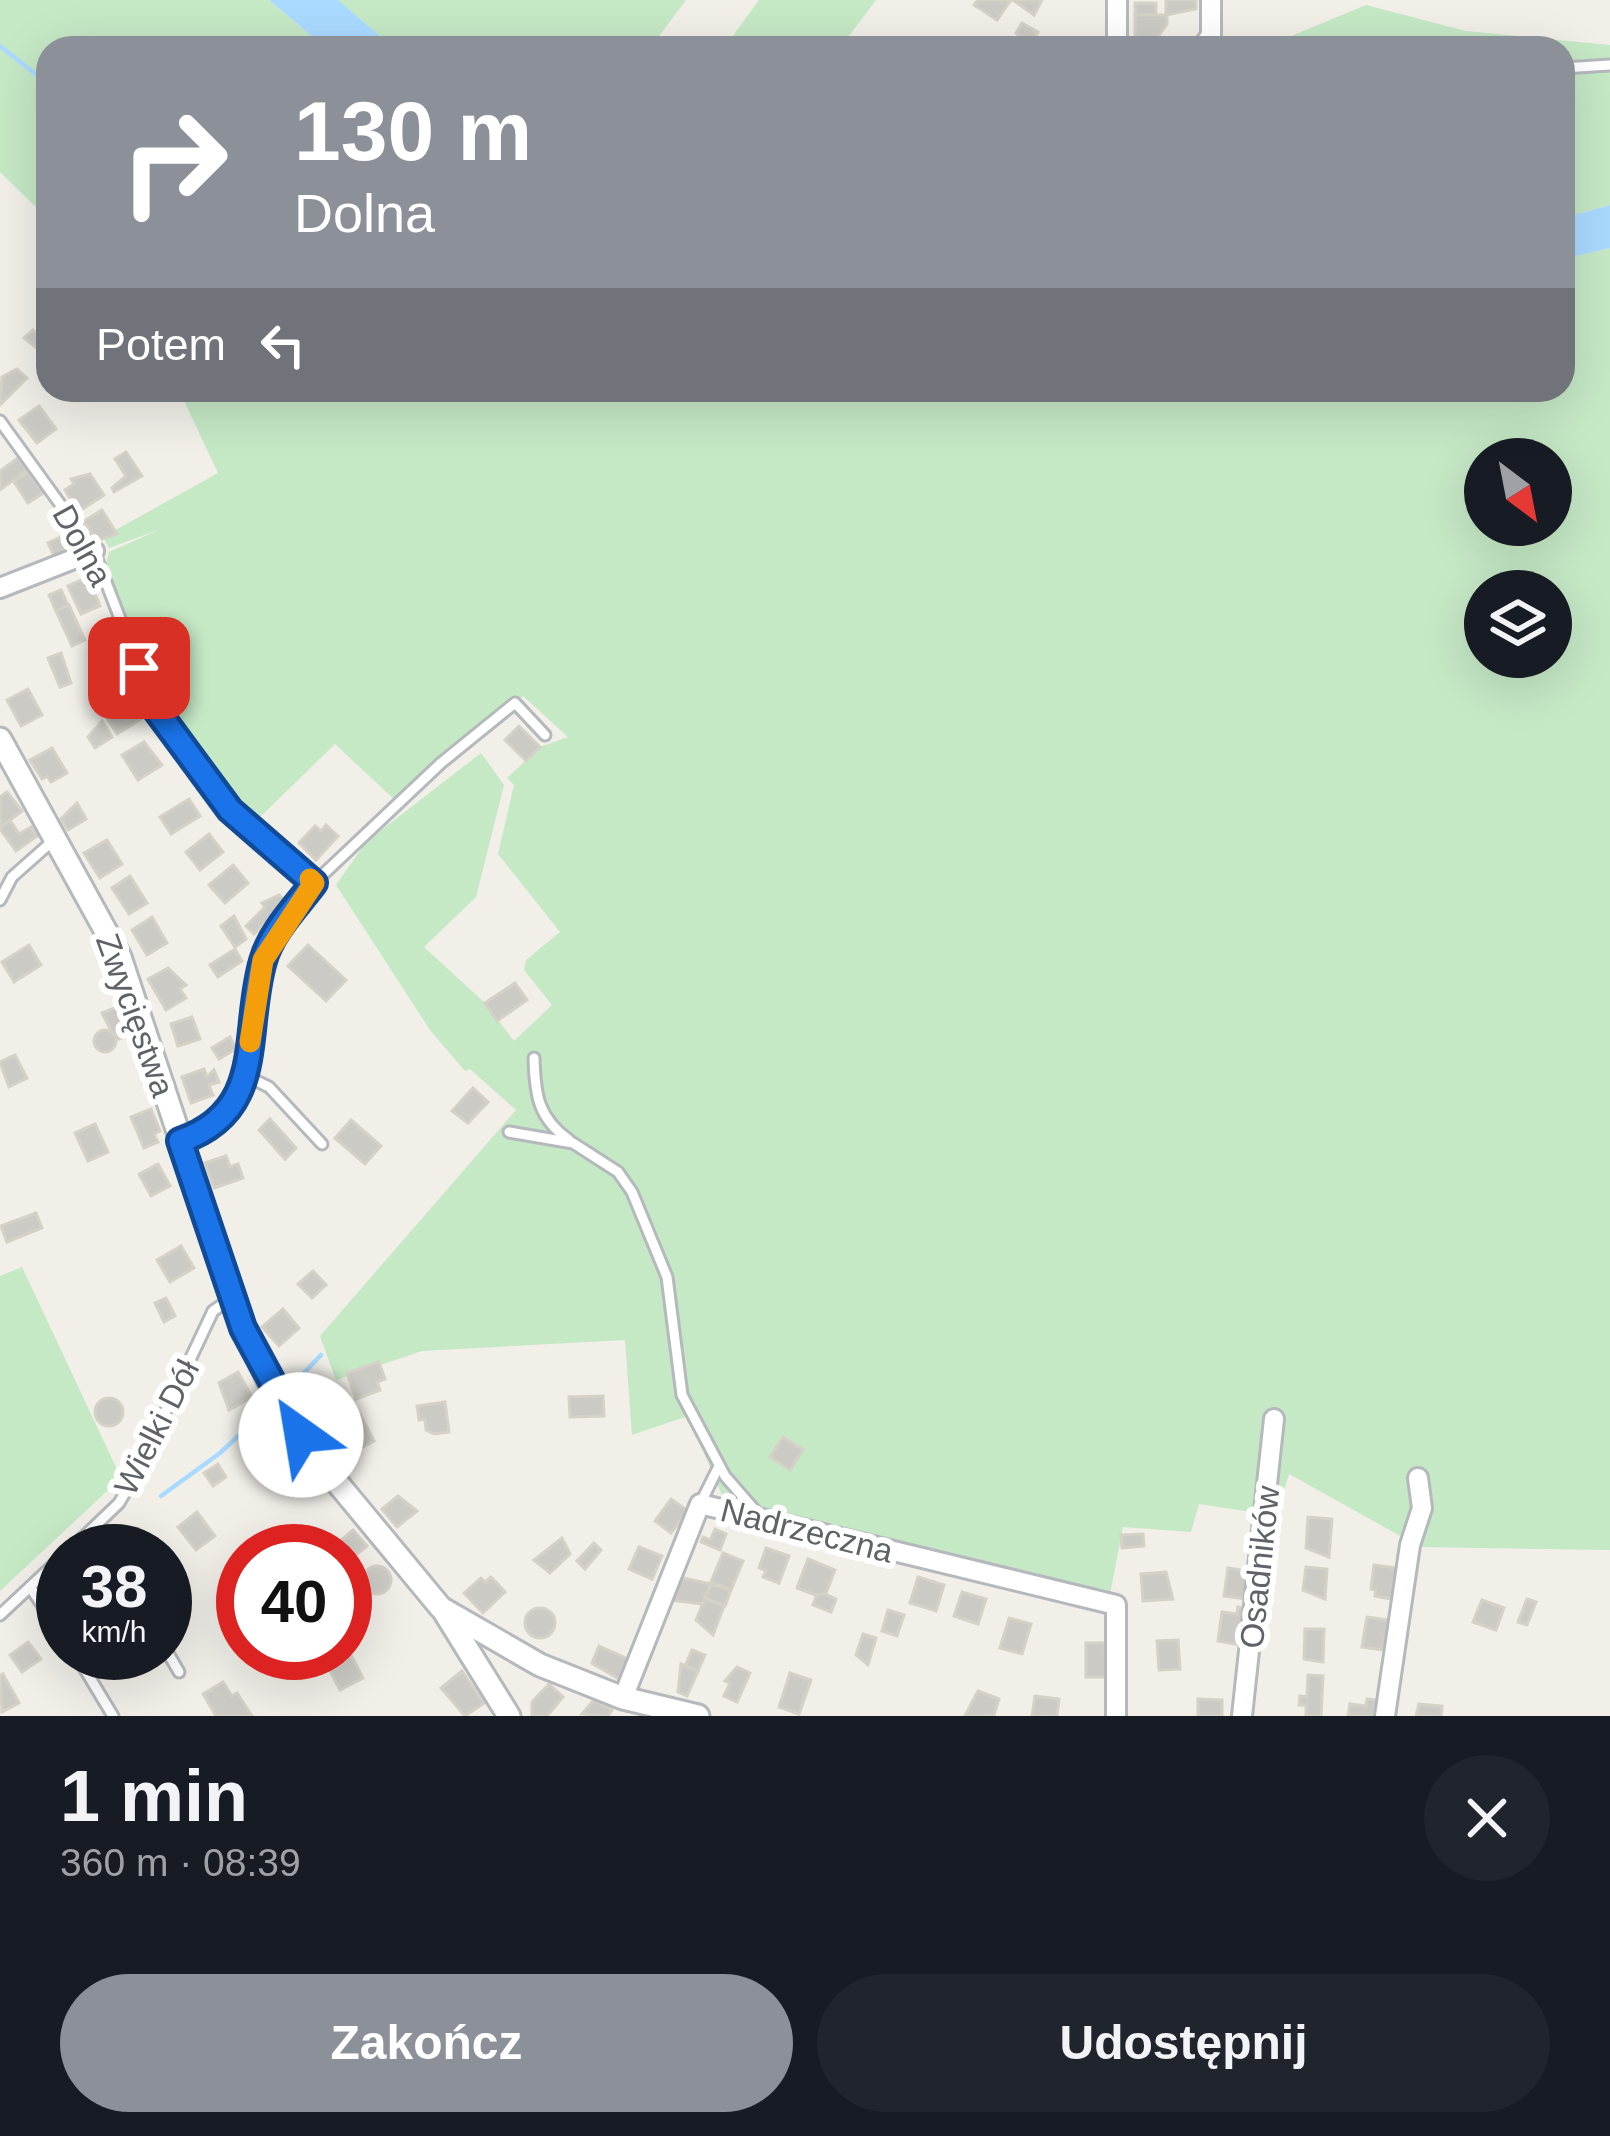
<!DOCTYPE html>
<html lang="pl">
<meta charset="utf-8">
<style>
:root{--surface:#171b24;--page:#20242c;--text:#f1f3f6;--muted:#9ea1a6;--accent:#8c9099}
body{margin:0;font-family:Arial,sans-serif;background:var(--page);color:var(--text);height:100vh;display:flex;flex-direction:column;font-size:45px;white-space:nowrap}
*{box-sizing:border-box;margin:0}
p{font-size:39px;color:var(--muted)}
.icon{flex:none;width:66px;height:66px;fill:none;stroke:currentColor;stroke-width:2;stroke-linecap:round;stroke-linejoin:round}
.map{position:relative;height:1716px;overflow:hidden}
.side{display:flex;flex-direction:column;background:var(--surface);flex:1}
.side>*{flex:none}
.banner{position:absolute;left:36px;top:36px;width:1539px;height:366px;border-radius:36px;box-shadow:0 12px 48px #0002;background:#8c9099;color:#fff;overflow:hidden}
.needle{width:78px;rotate:148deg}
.tools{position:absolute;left:1464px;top:438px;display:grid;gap:24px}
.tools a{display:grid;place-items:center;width:108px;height:108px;border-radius:50%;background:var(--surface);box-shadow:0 12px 48px #0002;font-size:60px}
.speed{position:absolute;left:36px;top:1524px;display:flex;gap:24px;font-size:60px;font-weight:700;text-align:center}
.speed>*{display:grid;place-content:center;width:156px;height:156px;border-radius:50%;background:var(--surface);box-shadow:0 12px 48px #0002;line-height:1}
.speed small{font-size:30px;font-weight:400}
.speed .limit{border:18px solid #d22;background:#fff;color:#111}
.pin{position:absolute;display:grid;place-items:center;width:102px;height:102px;color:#fff;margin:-51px;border-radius:24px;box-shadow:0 6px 18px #0006}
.me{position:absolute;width:132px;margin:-66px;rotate:328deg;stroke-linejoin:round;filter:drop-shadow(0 0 9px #0008)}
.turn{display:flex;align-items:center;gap:42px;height:252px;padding:0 60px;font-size:54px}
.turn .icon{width:156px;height:156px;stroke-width:2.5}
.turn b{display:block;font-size:84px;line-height:102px}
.then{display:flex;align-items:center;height:114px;padding:0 60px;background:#0003;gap:24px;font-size:45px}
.round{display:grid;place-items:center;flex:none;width:126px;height:126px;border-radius:63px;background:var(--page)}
.headline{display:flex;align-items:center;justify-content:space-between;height:204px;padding:0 60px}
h1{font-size:72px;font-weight:600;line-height:90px}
.cta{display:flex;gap:24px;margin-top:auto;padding:24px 60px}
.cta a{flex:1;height:138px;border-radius:72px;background:var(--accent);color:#fff;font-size:48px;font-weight:600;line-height:138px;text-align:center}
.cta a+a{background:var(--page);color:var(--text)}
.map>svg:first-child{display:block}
.green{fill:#c5e8c5;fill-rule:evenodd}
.water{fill:#aadaff}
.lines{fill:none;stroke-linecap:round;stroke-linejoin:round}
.stream{stroke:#aadaff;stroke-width:4.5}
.building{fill:#cccac5;stroke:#d6d1c6;stroke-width:3}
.service-casing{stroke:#b5b8bc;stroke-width:15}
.minor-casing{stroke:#b5b8bc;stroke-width:24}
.tertiary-casing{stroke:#b5b8bc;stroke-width:27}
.service{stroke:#fff;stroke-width:9}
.minor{stroke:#fff;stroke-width:18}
.tertiary{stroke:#fff;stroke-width:21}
.route-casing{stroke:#114b97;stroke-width:30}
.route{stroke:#1a73e8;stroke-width:21}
.slow{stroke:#f59e0b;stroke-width:21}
.labels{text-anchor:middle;stroke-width:12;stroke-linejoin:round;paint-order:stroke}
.street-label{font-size:33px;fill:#5f6368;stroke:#fff}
</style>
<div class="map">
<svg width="1610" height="1716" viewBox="0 0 1610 1716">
<rect width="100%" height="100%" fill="#f1efe8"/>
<g class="green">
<path d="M0,0h269l57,48h-278v171l-48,-47z"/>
<path d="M338,0h348l-36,48h-256z"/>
<path d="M759,0h117l-36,48h-116z"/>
<path d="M1366,5l100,26 144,14v160l-47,13v-170h-301z"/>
<path d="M1610,248v1302l-190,-3 -131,-73 -12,42 -78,-12 -8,28 -68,-5 -17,88 -384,-120 -34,-79 -56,19 -7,-95 -203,11 -86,29 -16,-44 196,-226 -46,-41 -5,2 -35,-41 -94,-145 30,-43 115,-89 23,32 -28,112 -52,50 61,56 29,38 38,-36 -28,-35 2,-10 34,-28 -62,-78 16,-69 -7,-7 33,-31 28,-10 -45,-41 -127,105 -61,-57 -82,80 -94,-124 -53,-135 3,-13 52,-23 -52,19 -6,-11 115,-64 -39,-83h1384v-131zM1485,459h66v66h-66zM1485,591h66v66h-66z"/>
<path d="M22,1267l99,211 -121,113v-315z"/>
</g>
<g class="water">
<path d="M269,0h69l56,48h-68z"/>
<path d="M1610,205v43l-47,11v-41z"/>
</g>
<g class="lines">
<g class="stream">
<path d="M0,46l48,38"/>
<path d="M288,1390l33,-35"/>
<path d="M161,1496l59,-43 45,-42"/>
</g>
</g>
<g class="building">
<path d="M978,0h33l-14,20 -23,-15z"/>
<path d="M1013,0h29l-8,15z"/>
<path d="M1166,0h30v9l-30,6z"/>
<rect x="1135" y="3" width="21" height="12"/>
<path d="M1135,15h32v9l-10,14h-22z"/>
<path d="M1022,23l16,9 -8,14 -14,-13z"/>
<path d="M33,330l14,15 -7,6 -16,-13z"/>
<path d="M17,369l10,9 -27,27 2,-28z"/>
<path d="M39,406l17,23 -19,14 -18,-23z"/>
<path d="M126,452l16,24 -28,16 -2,-4 14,-12 -11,-17z"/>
<path d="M18,458l9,12 -27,20v-19z"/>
<path d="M28,472l15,21 -15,10 -14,-21z"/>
<path d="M90,474l14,21 -26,17 -13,-22 9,-6 -3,-5z"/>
<path d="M102,510l15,24 -21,7 -12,-20z"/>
<path d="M63,536l6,12 -15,8 -6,-13z"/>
<path d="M88,577l12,29 -19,8 -13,-28z"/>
<path d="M61,590l7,15 -12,6 -7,-16z"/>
<path d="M69,605l16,35 -13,6 -16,-35z"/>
<path d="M61,653l10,30 -11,4 -12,-29z"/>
<path d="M28,689l14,26 -21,11 -14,-26z"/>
<path d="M126,695l15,24 -24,15 -15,-24z"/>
<path d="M102,721l10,16 -17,11 -7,-11z"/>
<path d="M519,726l21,21 -14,14 -21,-21z"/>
<path d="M144,742l18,23 -24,15 -16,-25z"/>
<path d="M52,748l15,25 -16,9 -4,-6 -5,3 -12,-19z"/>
<path d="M7,792l15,19 -22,17v-31z"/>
<path d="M189,799l11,17 -29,18 -11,-17z"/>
<path d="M77,803l9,16 -18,11 -7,-11z"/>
<path d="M10,820l9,14 12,-7 6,9 -21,15 -16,-22z"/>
<path d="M326,825l12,11 -22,24 -17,-17 16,-17 6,5z"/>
<path d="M209,834l14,18 -23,18 -14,-18z"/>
<path d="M107,840l15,24 -22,14 -16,-25z"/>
<path d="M233,865l15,18 -23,20 -16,-18z"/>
<path d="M130,876l17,27 -18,11 -17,-26z"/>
<path d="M279,895l9,9 -34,30 -8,-8 19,-19 -3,-4z"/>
<path d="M234,916l12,23 -11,8 -14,-21z"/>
<path d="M152,917l15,26 -20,12 -15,-25z"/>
<path d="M29,945l12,20 -27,17 -12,-20z"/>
<path d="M308,945l38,35 -20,21 -38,-35z"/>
<path d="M235,949l7,12 -24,16 -8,-12z"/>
<path d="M168,968l18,17 -6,4 6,9 -20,12 -18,-31z"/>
<path d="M515,983l12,17 -30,21 -12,-18z"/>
<path d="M122,1005l11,29 -17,6 -14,-27z"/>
<path d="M192,1017l8,22 -22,7 -7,-22z"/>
<circle cx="105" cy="1041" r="11"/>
<path d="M230,1037l6,12 -17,10 -7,-11z"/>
<path d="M15,1055l12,23 -18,9 -9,-25z"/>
<path d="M204,1069l3,8 7,-7 5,12 -10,3 4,10 -22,8 -9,-26z"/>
<path d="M473,1088l15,14 -20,21 -16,-12z"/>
<path d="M151,1109l9,22 -6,3 4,8 -14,6 -13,-31z"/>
<path d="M270,1119l26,29 -11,11 -26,-29z"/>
<path d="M351,1120l30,26 -16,18 -30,-26z"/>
<path d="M95,1124l13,28 -20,9 -13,-28z"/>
<path d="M226,1156l4,11 8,-3 5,14 -29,10 -9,-25z"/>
<path d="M158,1164l12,22 -19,10 -12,-22z"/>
<path d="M36,1213l6,15 -35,14 -6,-16z"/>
<path d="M181,1246l13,22 -24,14 -13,-22z"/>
<path d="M313,1271l13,14 -14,13 -14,-14z"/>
<path d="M166,1298l9,18 -11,6 -9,-19z"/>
<path d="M283,1309l16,19 -20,18 -17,-19z"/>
<path d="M379,1362l6,17 -8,3 3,8 -24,9 -9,-26z"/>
<path d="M238,1372l14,25 -23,13 -10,-27z"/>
<path d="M603,1396l1,20 -34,1 -1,-20z"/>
<circle cx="109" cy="1412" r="14"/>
<path d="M445,1402l4,30 -15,2 -8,-4 -1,-11 -6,1 -2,-14z"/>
<path d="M359,1413l15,28 -11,6 -3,-5 -9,4 -13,-22z"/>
<path d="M783,1437l20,13 -13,20 -20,-13z"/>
<path d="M290,1444l18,25 -20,14 -18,-25z"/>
<path d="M218,1464l8,13 -13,9 -9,-13z"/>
<path d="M398,1496l19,15 -20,16 -15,-18z"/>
<path d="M671,1499l17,12 -17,22 -16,-12z"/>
<path d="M197,1512l18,24 -19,14 -18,-23z"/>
<path d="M1308,1517l24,2 -3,38 -23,-9z"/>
<path d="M715,1529l11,5 -6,16 -19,-8 2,-5 7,3z"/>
<path d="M353,1530l14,16 -16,13 -13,-16z"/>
<path d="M1143,1534l1,12 -22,2 -1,-13z"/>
<path d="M562,1538l8,16 -20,19 -16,-13z"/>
<path d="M594,1543l7,7 -16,19 -8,-8z"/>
<path d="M639,1547l23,9 -10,23 -23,-10z"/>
<path d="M766,1548l23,8 -10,27 -16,-6 3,-6 -7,-3z"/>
<path d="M723,1553l20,8 -12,29 -20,-8z"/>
<path d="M808,1559l27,11 -11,28 -27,-10z"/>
<path d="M1374,1565l22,3 -5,31 -16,-3 1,-6 -5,-1z"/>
<circle cx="377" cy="1580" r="14"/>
<path d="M1306,1567l21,2 -2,30 -22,-9z"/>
<path d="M1228,1568l21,3 -3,28 -22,-3z"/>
<path d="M171,1569l10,16 -16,10v-23z"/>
<path d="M1166,1572l7,27 -30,2 -2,-27z"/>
<path d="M491,1577l14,15 -22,21 -19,-20 17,-15 4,4z"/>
<path d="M679,1577l32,7 -8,20 -33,-4z"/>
<path d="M918,1577l26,8 -8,26 -26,-8z"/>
<path d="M711,1584l20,6 -6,16 -20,-8z"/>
<path d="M962,1592l24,7 -8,25 -24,-8z"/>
<path d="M825,1594l11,5 -5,13 -18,-7 4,-10z"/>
<path d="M705,1598l19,8 -11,29 -17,-15z"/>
<path d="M1527,1599l9,3 -9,23 -9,-3z"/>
<path d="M1482,1600l22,8 -8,22 -23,-8z"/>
<path d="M1238,1607l7,2 -5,36 -22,-4 4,-29 15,2z"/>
<circle cx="540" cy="1623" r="15"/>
<path d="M888,1610l16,5 -7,21 -15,-5z"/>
<path d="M1367,1617l21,3 -5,30 -21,-3z"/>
<path d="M1009,1618l22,6 -9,30 -22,-6z"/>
<path d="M1305,1629h19l-1,33 -19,-3z"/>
<path d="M863,1634l13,4 -8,27 -12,-10z"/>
<path d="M1178,1640l2,29 -21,1 -2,-29z"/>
<path d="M28,1642l13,17 -19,13 -12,-17z"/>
<path d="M1086,1643h19l1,34h-20z"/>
<path d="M346,1645l17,33 -23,12 -17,-33 22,-4z"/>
<path d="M599,1646l29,13 -9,20 -27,-16z"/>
<path d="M692,1650l13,5 -7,16 -13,-5z"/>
<path d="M681,1664l17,7 -11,25 -9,-4z"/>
<path d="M737,1667l13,6 -13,29 -13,-6 6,-13 -5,-2z"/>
<path d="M462,1671l22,32 -19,13 -24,-28z"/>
<path d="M790,1673l21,7 -12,34 -20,-7z"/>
<path d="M3,1674l16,29 -17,9 -2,-36z"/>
<path d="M1308,1675l15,1 -2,40h-15v-11h-7l1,-9 7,1z"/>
<path d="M223,1682l9,14 5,-3 15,23h-36l-13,-22z"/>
<path d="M549,1684l14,13 -16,19h-15v-14z"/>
<path d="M978,1691l21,8 -5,16 -29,1z"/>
<path d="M1035,1696l24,3 -2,17h-25z"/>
<path d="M1198,1699l24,1v16h-24z"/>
<path d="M1367,1699l9,1 -2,16h-26l2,-12 16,2z"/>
<path d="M594,1700l18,10 -4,6 -26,-2z"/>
<path d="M1419,1704l23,2 -1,10h-25z"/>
</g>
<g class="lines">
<defs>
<g id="service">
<path d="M1563,68l47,-3"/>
<path d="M0,421l94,130 60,156 33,49 43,54 84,73c-18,24 -43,49 -51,78 -21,73 5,149 -83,180"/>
<path d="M314,883l127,-120 74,-60 30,32"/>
<path d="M0,900l12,-23 44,-39"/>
<path d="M534,1058c1,37 4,60 35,82"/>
<path d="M244,1075l25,12 53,57"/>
<path d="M509,1132l64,11 45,29 14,20 35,85 15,118 43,81 33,38"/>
<path d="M700,1504l19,-38"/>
<path d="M92,1531l14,20"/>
<path d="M69,1551l50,-48 18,-31 76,-161 19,-13"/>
<path d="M30,1587l33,49"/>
<path d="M0,1615l63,-59"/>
<path d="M165,1648l14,24"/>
<path d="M75,1653l38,63"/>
</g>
<g id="minor">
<path d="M1117,0v48"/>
<path d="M1202,48l9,-13v-35"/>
<path d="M0,588l94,-37"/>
<path d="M623,1698l77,-194 416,101v111"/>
<path d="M1242,1716l32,-297"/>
<path d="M1385,1716l25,-171 12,-37 -4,-30"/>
</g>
<g id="tertiary">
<path d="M0,739l120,218 123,371 39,81 29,42 130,157 99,57 83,33 75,18"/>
<path d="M445,1613l64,103"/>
</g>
</defs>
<use href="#service" class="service-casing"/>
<use href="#minor" class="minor-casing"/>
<use href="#tertiary" class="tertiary-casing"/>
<use href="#service" class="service"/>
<use href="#minor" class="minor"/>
<use href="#tertiary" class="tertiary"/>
</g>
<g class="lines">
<defs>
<path id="route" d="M139,668l15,39 76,103 84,73c-18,24 -43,49 -51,78 -21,72 5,150 -83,180l63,187 58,107"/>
</defs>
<use href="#route" class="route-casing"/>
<use href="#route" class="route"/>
<path class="slow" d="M250,1042l13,-82 51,-77 -4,-4"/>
</g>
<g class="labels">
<g class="street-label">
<text transform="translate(83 545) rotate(61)" y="12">Dolna</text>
<text transform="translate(136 1015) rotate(70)" y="12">Zwycięstwa</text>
<text transform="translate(156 1427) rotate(-63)" y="12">Wielki Dół</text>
<text transform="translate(807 1530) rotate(14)" y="12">Nadrzeczna</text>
<text transform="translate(1259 1567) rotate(-84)" y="12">Osadników</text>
</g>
</g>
</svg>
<div class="tools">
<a><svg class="needle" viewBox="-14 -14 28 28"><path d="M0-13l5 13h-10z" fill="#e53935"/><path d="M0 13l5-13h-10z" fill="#9ea1a6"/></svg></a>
<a><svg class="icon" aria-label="layers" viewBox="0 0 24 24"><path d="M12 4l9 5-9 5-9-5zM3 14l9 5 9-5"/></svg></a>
</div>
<div class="speed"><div>38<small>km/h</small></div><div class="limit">40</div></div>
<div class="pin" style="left:139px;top:668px;background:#d93025"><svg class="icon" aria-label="arrive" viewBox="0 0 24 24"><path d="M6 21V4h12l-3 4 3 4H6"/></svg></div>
<svg class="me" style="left:301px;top:1435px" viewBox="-20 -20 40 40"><circle r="19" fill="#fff"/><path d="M0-13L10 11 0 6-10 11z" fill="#1a73e8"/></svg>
<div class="banner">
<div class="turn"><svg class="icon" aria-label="right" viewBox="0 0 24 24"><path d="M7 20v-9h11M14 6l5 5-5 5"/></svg><div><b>130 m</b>Dolna</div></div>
<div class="then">Potem<svg class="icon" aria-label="left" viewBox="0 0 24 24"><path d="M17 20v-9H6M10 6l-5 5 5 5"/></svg></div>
</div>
</div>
<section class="side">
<div class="headline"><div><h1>1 min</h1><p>360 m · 08:39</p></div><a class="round"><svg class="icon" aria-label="close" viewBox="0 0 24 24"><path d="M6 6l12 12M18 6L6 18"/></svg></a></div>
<div class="cta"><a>Zakończ</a><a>Udostępnij</a></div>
</section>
